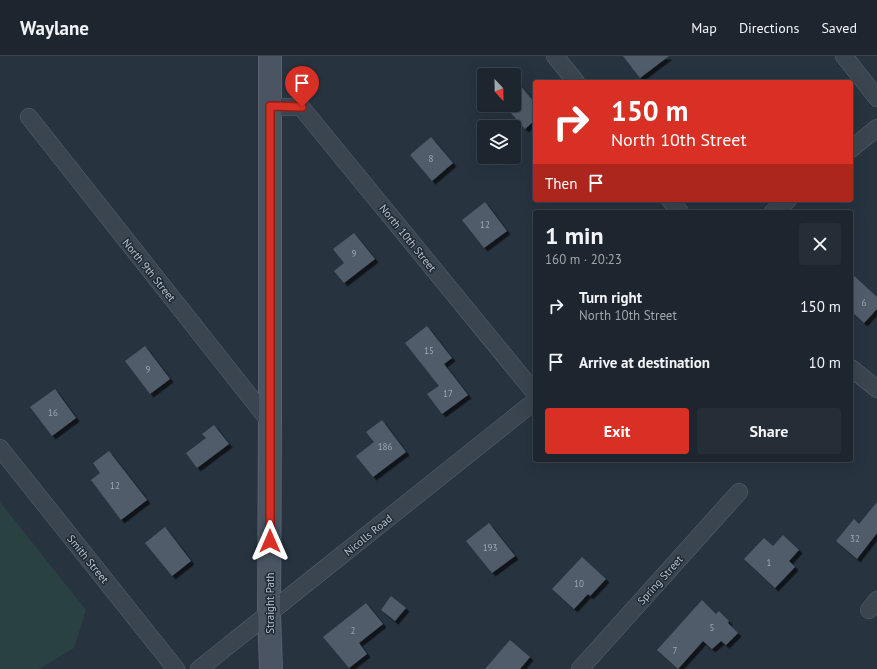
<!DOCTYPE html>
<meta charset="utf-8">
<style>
:root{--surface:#1d262f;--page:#252e37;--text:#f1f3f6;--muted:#a0a5aa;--line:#3b434b;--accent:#d93025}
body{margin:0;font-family:"PT Sans",sans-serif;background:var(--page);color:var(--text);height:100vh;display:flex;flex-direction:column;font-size:15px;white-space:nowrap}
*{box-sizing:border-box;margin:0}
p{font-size:13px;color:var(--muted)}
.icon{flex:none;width:22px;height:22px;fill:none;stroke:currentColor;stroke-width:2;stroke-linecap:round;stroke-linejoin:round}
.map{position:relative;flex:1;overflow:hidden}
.details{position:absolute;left:533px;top:154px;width:320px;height:252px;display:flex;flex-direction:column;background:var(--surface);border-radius:4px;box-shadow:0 4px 16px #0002,0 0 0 1px var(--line)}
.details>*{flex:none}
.top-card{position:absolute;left:533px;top:24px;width:320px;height:122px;border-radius:4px;box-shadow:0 4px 16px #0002,0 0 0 1px var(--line);background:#d93025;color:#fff;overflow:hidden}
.needle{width:26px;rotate:158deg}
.buttons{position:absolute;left:477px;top:12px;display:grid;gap:8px}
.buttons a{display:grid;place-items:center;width:44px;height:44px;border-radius:4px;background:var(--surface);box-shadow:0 4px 16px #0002,0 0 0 1px var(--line);font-size:20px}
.pin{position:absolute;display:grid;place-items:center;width:34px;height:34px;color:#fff;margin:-41px -17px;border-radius:50% 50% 50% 0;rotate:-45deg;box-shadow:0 0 4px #0007}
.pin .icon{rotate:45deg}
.me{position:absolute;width:44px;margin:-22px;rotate:0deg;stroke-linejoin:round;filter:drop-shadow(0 0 3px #0008)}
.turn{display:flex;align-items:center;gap:14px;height:84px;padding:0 12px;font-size:18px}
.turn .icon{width:52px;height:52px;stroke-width:2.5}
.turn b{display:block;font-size:28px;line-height:34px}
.then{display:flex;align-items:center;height:38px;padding:0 12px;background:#0003;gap:8px;font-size:15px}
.round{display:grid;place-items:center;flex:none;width:42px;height:42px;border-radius:4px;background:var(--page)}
.headline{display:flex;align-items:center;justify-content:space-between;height:68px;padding:0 12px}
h1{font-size:24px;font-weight:700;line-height:30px}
.primary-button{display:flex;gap:8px;margin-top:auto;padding:8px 12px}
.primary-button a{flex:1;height:46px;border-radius:4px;background:var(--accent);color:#fff;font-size:16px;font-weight:700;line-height:46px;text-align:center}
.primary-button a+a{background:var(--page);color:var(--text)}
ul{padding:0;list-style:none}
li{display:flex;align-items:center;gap:12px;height:56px;padding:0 12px}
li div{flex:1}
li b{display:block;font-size:15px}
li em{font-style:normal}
header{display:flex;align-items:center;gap:24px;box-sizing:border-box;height:56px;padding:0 20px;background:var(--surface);border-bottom:1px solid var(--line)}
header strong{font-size:19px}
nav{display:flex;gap:22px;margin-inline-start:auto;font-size:14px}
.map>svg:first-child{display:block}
.green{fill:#2a4141}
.building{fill:#515c6a;filter:url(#shadow)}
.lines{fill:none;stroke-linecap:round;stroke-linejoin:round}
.street-casing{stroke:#59636d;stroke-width:18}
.secondary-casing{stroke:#59636d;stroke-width:24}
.street{stroke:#3b454f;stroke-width:17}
.secondary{stroke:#4a5462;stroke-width:22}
.route-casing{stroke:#8d1f18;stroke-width:10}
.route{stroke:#d93025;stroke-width:7}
.labels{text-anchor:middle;stroke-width:3;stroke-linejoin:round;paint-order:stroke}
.number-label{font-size:9px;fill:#9ea7b2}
.street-label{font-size:11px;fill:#b8c0ca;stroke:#202a35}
</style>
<header>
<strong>Waylane</strong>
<nav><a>Map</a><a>Directions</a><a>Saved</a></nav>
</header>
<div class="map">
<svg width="877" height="613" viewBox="0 0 877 613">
<defs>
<filter id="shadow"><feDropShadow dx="3.5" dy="3.5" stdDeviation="0" flood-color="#0009"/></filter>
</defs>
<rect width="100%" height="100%" fill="#27333f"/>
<path class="green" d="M0,446l86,108 -12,38 -35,21h-39z"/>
<g class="building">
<path d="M623,0h46l-29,22z"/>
<path d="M514,22l21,25v17l-10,9 -21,-24h10z"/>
<path d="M431,81l22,26 -21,18 -22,-26z"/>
<path d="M485,146l22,29 -23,17 -22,-28z"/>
<path d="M354,177l21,26 -31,24 -10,-12 10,-8 -11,-14z"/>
<path d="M851,217l26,24v12l-13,14 -13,-12z"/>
<path d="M427,270l25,32 -8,6 24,31 -26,19 -15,-20 12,-8 -34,-43z"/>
<path d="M145,290l25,33 -20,15 -25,-33z"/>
<path d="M55,333l21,29 -24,18 -22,-29z"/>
<path d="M382,364l24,32 -33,25 -17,-21 18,-14 -8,-10z"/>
<path d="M214,369l15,19 -32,24 -11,-15 20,-15 -4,-4z"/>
<path d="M109,395l38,49 -26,20 -30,-40 9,-7 -7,-10z"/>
<path d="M877,446v31l-20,26 -21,-18 18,-22 5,5z"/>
<path d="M489,467l26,33 -23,17 -26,-32z"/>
<path d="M165,471l26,34 -19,15 -27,-33z"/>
<path d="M783,479l16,15 -10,11 6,6 -20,21 -31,-29 20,-21 9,8z"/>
<path d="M582,501l24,22 -16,17 -2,-2 -14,15 -22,-20z"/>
<path d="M391,540l15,12 -11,13 -14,-11z"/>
<path d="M702,544l14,14 3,-3 10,10 -1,2 10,10 -12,12 -5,-4 -9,8 -9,-8 -25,28 -21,-19z"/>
<path d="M366,547l17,21 -24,19 8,11 -18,14 -26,-31z"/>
<path d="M510,584l20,17 -10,12h-35z"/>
</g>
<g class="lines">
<defs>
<g id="street">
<path d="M555,0l21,26"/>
<path d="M844,0l33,42"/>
<path d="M270,51h31l234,286"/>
<path d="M29,61l241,305"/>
<path d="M851,93l26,-21"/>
<path d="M670,144l10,12"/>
<path d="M773,156l15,-12"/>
<path d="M851,312l26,21"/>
<path d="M0,392l176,221"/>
<path d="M869,554l8,-10"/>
<path d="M199,613l336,-268"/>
<path d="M580,613l159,-177"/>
</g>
<path id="secondary" d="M270,0v366l-1,192 2,55"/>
</defs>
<use href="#street" class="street-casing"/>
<use href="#secondary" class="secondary-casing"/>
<use href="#street" class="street"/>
<use href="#secondary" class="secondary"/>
</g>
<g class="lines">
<defs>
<path id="route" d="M270,485v-435l32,1"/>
</defs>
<use href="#route" class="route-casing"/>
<use href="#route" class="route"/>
</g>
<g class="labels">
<g class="number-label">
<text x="431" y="106">8</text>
<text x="485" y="172">12</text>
<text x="354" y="201">9</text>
<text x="864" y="250">6</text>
<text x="429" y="298">15</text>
<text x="148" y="317">9</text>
<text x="448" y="341">17</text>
<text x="53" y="360">16</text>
<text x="385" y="394">186</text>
<text x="115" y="433">12</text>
<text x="855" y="486">32</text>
<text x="490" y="495">193</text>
<text x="769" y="510">1</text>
<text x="579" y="531">10</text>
<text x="712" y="575">5</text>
<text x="353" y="578">2</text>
<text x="675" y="598">7</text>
</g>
<g class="street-label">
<text transform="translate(408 182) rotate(51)" y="4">North 10th Street</text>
<text transform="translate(149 214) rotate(51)" y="4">North 9th Street</text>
<text transform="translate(368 479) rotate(-39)" y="4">Nicolls Road</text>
<text transform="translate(88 503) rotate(51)" y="4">Smith Street</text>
<text transform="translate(660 524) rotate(-48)" y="4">Spring Street</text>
<text transform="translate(270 547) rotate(-90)" y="4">Straight Path</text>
</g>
</g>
</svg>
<div class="buttons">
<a><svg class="needle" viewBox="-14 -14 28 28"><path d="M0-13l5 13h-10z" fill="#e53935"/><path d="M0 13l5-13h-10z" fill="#a0a5aa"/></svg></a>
<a><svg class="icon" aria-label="layers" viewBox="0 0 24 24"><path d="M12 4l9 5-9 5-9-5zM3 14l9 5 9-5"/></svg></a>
</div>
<div class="pin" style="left:302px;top:51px;background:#d93025"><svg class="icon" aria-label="arrive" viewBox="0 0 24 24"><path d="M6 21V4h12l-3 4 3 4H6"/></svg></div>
<svg class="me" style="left:270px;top:485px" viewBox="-20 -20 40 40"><path d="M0-17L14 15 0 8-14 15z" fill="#d93025" stroke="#fff" stroke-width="4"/></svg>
<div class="top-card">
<div class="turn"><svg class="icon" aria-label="right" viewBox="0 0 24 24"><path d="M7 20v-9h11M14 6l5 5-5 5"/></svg><div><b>150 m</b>North 10th Street</div></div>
<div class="then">Then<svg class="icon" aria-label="arrive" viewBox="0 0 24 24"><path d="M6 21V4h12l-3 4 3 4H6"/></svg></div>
</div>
<section class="details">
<div class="headline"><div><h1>1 min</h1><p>160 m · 20:23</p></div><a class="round"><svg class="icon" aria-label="close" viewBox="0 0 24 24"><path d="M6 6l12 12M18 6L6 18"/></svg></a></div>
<ul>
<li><svg class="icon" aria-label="right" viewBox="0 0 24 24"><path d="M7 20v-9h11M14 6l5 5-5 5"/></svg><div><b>Turn right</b><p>North 10th Street</p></div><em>150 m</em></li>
<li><svg class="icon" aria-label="arrive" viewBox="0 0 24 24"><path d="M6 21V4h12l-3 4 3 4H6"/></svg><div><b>Arrive at destination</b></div><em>10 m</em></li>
</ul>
<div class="primary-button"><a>Exit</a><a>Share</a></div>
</section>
</div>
